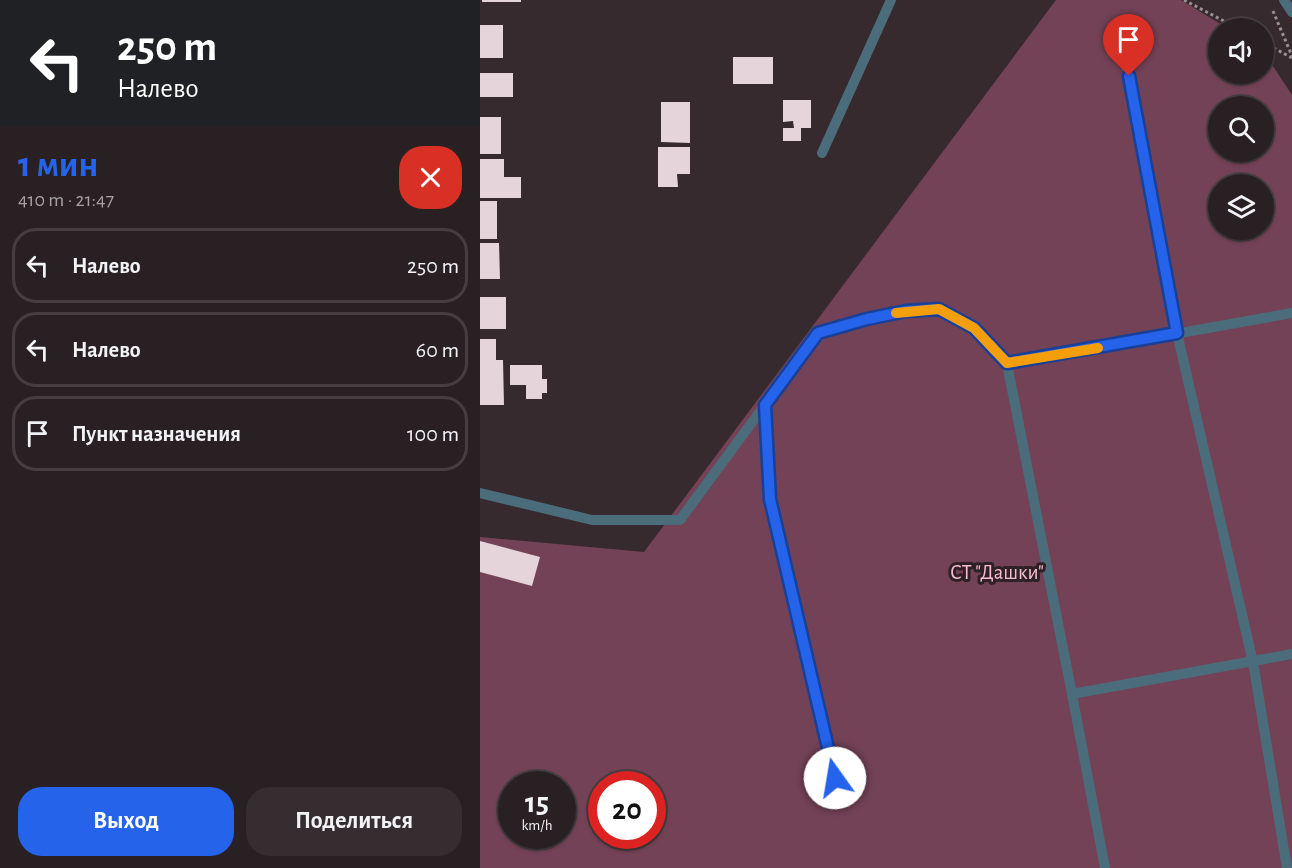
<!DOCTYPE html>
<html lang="ru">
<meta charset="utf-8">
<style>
:root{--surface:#292023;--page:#352d30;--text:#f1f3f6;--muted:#a5a3a6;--line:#453e41;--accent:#2563eb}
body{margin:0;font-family:"Alegreya Sans",sans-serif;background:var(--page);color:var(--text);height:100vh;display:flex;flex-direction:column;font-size:22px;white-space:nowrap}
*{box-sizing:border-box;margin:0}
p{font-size:20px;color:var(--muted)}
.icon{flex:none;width:33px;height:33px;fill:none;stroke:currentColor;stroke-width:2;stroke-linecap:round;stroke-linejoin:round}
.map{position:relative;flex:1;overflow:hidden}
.drawer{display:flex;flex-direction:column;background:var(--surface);width:480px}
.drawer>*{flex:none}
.guide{background:#202124;color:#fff;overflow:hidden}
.controls{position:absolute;left:728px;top:18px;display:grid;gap:12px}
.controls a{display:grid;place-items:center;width:66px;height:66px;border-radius:50%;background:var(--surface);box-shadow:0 2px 4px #0004,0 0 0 2px var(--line);font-size:30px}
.speed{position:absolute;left:18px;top:771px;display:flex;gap:12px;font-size:30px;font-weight:700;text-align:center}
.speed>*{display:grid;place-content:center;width:78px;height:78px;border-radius:50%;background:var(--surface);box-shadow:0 2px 4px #0004,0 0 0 2px var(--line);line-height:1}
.speed small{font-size:15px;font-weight:400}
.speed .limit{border:9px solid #d22;background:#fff;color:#111}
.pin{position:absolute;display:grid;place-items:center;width:51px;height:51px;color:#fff;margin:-62px -26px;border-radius:50% 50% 50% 0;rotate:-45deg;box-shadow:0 0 6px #0007}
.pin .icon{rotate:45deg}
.me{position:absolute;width:66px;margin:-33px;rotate:347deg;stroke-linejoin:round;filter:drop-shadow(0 0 4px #0008)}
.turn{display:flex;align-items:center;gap:21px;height:126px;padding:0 18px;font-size:27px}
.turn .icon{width:78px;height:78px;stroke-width:2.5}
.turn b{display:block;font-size:42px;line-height:51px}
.round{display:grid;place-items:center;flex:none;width:63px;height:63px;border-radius:24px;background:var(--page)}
.headline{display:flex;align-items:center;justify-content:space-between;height:102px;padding:0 18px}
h1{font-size:36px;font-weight:700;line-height:45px;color:var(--accent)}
.primary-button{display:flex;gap:12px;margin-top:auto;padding:12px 18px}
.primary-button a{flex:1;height:69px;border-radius:24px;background:var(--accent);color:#fff;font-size:24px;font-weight:700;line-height:69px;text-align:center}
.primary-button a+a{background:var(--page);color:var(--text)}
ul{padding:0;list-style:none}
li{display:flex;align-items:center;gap:18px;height:75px;margin:0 12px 9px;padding:0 6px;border:3px solid var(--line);border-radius:24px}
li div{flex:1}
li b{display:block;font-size:22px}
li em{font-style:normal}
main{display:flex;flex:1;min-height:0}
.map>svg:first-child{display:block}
.green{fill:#734256;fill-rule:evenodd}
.building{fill:#e5d5da}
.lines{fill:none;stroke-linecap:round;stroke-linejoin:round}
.path{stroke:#9a9093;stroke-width:3;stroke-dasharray:3 3;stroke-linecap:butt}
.lane{stroke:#4b6c7b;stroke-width:10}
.route-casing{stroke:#184099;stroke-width:15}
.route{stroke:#2563eb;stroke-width:10}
.slow{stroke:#f59e0b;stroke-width:10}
.labels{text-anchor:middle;stroke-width:6;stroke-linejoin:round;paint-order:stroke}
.park-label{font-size:21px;fill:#fbbcd3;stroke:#2d2125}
</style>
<main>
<section class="drawer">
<div class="guide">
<div class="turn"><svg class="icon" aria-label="left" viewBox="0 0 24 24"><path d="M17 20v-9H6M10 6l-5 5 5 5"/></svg><div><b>250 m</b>Налево</div></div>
</div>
<div class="headline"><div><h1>1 мин</h1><p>410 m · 21:47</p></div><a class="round" style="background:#d93025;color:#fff"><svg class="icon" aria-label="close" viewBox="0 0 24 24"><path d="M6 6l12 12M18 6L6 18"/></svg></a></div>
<ul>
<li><svg class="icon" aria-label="left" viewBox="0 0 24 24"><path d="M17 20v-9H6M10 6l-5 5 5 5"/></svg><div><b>Налево</b></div><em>250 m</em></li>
<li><svg class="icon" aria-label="left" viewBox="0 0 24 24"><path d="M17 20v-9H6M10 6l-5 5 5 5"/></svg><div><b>Налево</b></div><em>60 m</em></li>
<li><svg class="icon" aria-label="arrive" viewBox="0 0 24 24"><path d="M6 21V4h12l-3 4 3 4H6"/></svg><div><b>Пункт назначения</b></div><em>100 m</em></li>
</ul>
<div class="primary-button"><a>Выход</a><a>Поделиться</a></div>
</section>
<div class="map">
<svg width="812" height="868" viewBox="0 0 812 868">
<rect width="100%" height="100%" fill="#372a2f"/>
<path class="green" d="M576,0h125l46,28h-9v46h45v-23l29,44v773h-812v-331l164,15zM738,106h45v46h-45zM738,184h45v46h-45zM32,784h50v52h-50zM122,784h50v52h-50z"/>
<g class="building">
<rect x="2" y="0" width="39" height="2"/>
<rect x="0" y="25" width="23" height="33"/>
<rect x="253" y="57" width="40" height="27"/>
<rect x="0" y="73" width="33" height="24"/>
<path d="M303,100h28v28h-10v13h-18v-13h11l-1,-7 -10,1z"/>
<path d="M181,102h29v41l-29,-1z"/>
<rect x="0" y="117" width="21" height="37"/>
<path d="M178,147h32v27h-13l1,13h-20z"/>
<path d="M0,159h24v18h17v21h-41z"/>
<rect x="0" y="201" width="17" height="38"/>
<path d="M0,243h19l1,36h-20z"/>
<rect x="0" y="297" width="26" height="32"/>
<path d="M0,339h16v21h7l1,45h-24z"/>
<path d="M30,365h32v14h5v14h-5v6h-16v-14h-16z"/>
<path d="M0,541l60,16 -8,29 -52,-14z"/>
</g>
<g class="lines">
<g class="path">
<path d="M704,0l53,28"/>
<path d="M793,11l19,45"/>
<path d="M783,42l29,16"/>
</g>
<g class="lane">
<path d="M804,0l8,12"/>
<path d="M644,52l53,281 76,329 34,206"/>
<path d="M342,153l69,-153"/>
<path d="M527,364l285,-51"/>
<path d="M285,405l5,94 65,279"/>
<path d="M0,493l112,27h88l138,-187 49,-14 39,-8 33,-2 35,19 33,36 65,330"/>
<path d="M625,868l-33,-174 220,-40"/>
</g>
</g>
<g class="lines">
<defs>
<path id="route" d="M355,778l-65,-279 -5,-94 53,-72 49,-14 39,-8 33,-2 35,19 33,35 170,-30 -48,-257"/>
</defs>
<use href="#route" class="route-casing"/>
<use href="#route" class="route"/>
<path class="slow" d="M416,313l43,-4 35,19 33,35 91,-15"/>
</g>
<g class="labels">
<g class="park-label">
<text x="517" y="579">СТ "Дашки"</text>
</g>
</g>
</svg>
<div class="controls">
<a><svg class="icon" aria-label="sound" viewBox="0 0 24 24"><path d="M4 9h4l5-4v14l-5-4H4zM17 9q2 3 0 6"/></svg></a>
<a><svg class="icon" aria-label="search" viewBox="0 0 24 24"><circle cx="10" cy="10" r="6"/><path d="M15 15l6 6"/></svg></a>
<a><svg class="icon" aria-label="layers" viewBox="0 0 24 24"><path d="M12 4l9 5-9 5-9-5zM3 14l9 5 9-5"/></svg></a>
</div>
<div class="speed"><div>15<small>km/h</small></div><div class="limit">20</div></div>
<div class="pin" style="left:649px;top:76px;background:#d93025"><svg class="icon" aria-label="arrive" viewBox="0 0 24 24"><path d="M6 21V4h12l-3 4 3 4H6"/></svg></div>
<svg class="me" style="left:355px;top:778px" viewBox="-20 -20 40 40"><circle r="19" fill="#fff"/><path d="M0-13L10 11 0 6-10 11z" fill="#2563eb"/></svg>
</div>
</main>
